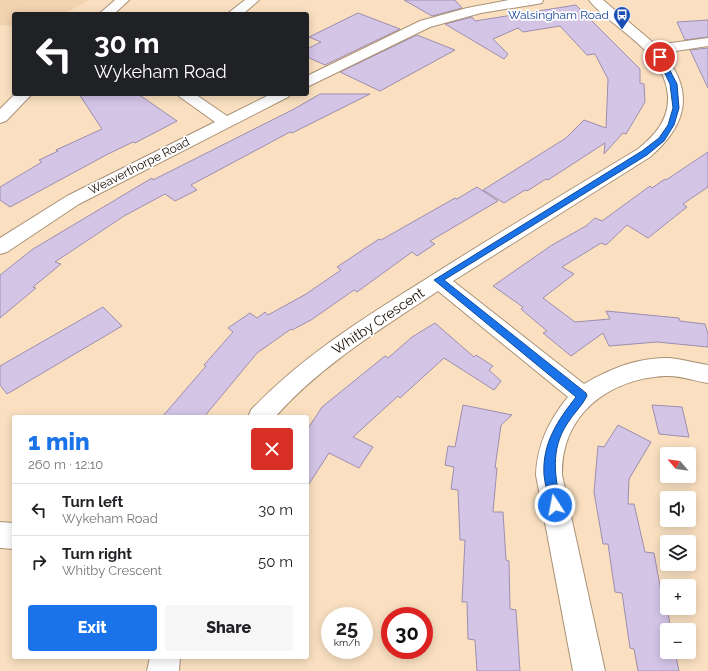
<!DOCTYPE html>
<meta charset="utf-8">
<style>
:root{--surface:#fff;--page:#f6f6f6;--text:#202124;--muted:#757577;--line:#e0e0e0;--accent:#1a73e8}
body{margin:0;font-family:Raleway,sans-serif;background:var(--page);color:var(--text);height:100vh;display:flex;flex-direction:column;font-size:15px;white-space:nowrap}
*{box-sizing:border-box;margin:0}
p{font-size:13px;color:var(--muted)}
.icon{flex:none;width:22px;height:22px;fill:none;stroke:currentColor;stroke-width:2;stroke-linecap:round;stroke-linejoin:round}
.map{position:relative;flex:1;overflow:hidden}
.drawer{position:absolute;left:12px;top:415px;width:297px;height:244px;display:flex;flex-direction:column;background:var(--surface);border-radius:4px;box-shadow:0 2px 10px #0003}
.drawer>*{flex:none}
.top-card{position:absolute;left:12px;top:12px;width:297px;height:84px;border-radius:4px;box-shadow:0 2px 10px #0003;background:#202124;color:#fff;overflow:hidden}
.needle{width:26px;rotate:298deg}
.tools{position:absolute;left:660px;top:447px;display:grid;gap:8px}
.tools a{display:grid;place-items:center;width:36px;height:36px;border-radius:4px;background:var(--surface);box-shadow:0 2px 10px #0003;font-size:20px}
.speed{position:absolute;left:321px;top:607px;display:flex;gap:8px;font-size:20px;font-weight:700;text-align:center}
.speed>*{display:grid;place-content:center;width:52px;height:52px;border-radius:50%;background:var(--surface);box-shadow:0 2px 10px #0003;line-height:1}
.speed small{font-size:10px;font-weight:400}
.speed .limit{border:6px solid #d22;background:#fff;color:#111}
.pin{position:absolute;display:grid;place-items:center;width:34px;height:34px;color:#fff;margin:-17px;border:2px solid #fff;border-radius:50%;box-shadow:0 1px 4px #0007}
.me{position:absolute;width:44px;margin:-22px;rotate:349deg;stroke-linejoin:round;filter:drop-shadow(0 0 3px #0008)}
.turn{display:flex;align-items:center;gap:14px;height:84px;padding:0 16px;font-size:18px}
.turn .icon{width:52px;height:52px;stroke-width:2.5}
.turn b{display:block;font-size:28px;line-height:34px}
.round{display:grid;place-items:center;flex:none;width:42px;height:42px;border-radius:4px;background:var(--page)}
.head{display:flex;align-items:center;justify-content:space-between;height:68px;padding:0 16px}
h1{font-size:24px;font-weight:800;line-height:30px;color:var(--accent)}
.button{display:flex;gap:8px;margin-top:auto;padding:8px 16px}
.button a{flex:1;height:46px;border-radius:4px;background:var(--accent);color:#fff;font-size:16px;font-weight:800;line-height:46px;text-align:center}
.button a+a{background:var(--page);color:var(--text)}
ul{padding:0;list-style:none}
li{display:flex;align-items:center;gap:12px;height:52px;padding:0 16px;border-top:1px solid var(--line)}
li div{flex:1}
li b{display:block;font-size:15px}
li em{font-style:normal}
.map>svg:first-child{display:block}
.built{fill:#f2d3af}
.building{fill:#d4c5e7;stroke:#9d8eae}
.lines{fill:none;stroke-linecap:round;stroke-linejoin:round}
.minor-casing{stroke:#aa9175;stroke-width:2}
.major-casing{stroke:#aa9175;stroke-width:2}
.minor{fill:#fff;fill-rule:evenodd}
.major{fill:#fff;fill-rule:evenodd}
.route{fill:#1a73e8;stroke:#114b97}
.labels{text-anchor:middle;stroke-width:3.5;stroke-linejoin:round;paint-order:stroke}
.far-transit-label{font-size:12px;fill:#164399;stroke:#fff;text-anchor:end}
.far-street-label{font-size:12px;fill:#150c03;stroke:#fff}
.street-label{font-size:14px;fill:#150c03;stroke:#fff}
</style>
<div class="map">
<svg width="708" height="671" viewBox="0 0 708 671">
<rect width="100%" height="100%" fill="#fae0c1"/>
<path class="built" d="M0,0h89l-25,14h-50v12l-14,-1z"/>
<g class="building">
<path d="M404,0h51l7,8 -30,8z"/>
<path d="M576,5l64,64v14l4,1 1,18 -19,32 -3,-1 -19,21 1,-11 -57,37 -2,-1 -19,12 -2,-1 -21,13 -21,-13 83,-52 18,-18 22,8 2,-49 -13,-25 -8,1 -27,-29 -37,6 -5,-4 -25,11 15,15 -4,5 -59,-35 27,-7 3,4z"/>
<path d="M358,13l42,16 -75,36 -18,-8v-8l14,-7 -12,-5z"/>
<path d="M708,20v17l-23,3 -8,-18z"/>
<path d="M417,35l38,15 -75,41 -40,-19z"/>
<path d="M708,48v40l-18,-38z"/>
<path d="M79,94h59l39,27 -42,22 -2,-1 -25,12 -98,53 -10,-7v-13l42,-25 -3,-2 19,-9 -2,-1 46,-21z"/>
<path d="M320,94h50l-78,39 -2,-1 -99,53 6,5 -22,11 -10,-7 -41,22 -69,46 6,2 -28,23 3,1 -36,30v-43l33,-26 119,-71 1,2 141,-71z"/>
<path d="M708,152v35l-25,17 4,3 -39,31 -21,-13 -21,20 -5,-2 -39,24 12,7 -31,24 32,24 35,-3 -4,-8 73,7 1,3 25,3 3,10v13l-51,-5 -48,4 -6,-13 -32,23 -28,-23 4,-2 -26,-22 2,-2 -30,-21 59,-41 34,-19 9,-8 7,3 48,-35 2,2 13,-9 1,1z"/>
<path d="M477,187l21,14 -68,40 5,3 -18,12 -5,-4 -55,40 -3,-2 -43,30 -19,10 -1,-1 -34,24 -53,64h-42l44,-51 -2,-1 29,-33 -5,-4 22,-15 7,5 8,-6 3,3 38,-21 35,-24 -4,-3 42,-28 2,1 74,-42 2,1z"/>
<path d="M103,307l19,19 -115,68 -7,-9v-19z"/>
<path d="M435,323l39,34 2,-2 17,11 -4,4 12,11 -7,9 -50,-32 -44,40 -2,-2 -45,41 20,10 -14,21 -30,-15 -22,34v-57l15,-23 63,-51 3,2 24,-21z"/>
<path d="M463,405l49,10 -11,10 -6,43h2l-4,44h10l3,48 3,1 1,48 6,1 4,61h-43l-2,-31 -7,-1 -1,-37h-5l3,-62h-5l-2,-50 -7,-1 3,-22 -9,-2 3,-19 7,1z"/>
<path d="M652,405l30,2 7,30 -30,-3z"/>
<path d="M618,425l33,17 -22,37 -1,25h6l11,48 9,1 9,49h3l5,28h-4v22h8l4,19h-41l-4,-22 -4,-1 -8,-55 -7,-1 -7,-48h-5l-9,-52 4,-46 6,1z"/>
</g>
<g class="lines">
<defs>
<g id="minor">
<path d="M245,0h14l-16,14h-16z"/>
<path d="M509,0h34l-1,3 -5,1 -56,9 -51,14 -123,60v-11l113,-55 47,-13z"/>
<path d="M589,0h14l53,45 52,-7v8l-45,7c32,39 24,72 -13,104l-197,124 131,103c25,-15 55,-27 85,-26 13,1 26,5 39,7v18c-14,-2 -28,-8 -43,-7 -57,3 -104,39 -103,99l43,196h-32l-37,-196c1,-30 13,-55 32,-78l-130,-106c-57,38 -117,74 -163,126h-27l3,-7c51,-54 113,-92 175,-131 69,-44 141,-87 212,-130 17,-14 31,-29 30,-53 -2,-36 -37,-58 -62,-79 -6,-6 -13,-11 -17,-17z"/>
<path d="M177,94h18l32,22 44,-22h20l-3,3 -209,107 -72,48 -7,2v-16l67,-42 148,-74 -35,-25z"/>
<path d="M0,522l14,1v26l-14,-1z"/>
<path d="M150,657h30l-1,14h-32z"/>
</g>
<g id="major">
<path d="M115,0h14l-15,14h-15z"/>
<path d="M15,94h17l-26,27 -6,2v-14z"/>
</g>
</defs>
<use href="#minor" class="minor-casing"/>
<use href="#major" class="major-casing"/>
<use href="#minor" class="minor"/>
<use href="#major" class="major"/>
</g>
<path class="route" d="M658,56l5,1 14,27 2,24 -5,17 -10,16 -17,14 -203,125 142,113 1,3c-5,10 -14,18 -20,28 -17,26 -12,53 -6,81l-2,4 -4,1 -4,-1 -1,-4c-2,-10 -5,-20 -6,-30 -2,-32 14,-55 32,-78l-142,-117 208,-129 17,-13 9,-13 5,-17 -3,-24 -13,-27z"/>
<defs>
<symbol id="bus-pin" viewBox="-11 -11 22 30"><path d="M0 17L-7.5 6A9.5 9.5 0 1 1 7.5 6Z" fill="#1a4fb4" stroke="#fff"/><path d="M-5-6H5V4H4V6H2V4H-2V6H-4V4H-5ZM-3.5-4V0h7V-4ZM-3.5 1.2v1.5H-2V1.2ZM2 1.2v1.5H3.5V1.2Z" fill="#fff"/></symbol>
</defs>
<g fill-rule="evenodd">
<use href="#bus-pin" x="612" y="5" width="20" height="27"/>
</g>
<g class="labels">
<g class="far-transit-label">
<text x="609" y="19">Walsingham Road</text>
</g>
<g class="far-street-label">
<text transform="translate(139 166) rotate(-27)" y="4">Weaverthorpe Road</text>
</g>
<g class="street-label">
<text transform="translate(378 321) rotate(-34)" y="5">Whitby Crescent</text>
</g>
</g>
</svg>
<div class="tools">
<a><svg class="needle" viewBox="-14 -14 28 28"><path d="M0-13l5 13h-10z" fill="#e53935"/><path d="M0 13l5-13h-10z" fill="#757577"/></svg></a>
<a><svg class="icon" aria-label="sound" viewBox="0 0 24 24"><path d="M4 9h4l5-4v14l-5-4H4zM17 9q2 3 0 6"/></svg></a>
<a><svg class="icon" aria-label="layers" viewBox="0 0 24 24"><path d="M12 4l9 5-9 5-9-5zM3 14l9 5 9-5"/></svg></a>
<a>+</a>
<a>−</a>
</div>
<div class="speed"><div>25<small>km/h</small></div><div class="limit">30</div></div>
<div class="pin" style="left:660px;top:57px;background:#d93025"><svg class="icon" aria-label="arrive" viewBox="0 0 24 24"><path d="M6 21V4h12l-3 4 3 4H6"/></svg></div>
<svg class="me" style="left:555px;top:505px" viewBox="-20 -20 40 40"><circle r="17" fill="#1a73e8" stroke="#fff" stroke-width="3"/><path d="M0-11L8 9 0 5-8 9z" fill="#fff"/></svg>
<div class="top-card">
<div class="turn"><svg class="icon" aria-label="left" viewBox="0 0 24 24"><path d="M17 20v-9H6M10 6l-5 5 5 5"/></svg><div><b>30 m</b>Wykeham Road</div></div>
</div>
<section class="drawer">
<div class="head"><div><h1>1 min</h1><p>260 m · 12:10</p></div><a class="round" style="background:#d93025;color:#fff"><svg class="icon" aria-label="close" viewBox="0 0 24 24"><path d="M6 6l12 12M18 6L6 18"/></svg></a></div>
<ul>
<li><svg class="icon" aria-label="left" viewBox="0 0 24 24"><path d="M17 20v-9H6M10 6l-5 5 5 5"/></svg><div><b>Turn left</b><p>Wykeham Road</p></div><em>30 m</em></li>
<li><svg class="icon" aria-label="right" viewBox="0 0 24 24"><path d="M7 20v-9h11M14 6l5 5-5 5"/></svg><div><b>Turn right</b><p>Whitby Crescent</p></div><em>50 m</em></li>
</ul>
<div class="button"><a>Exit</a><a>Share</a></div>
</section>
</div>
